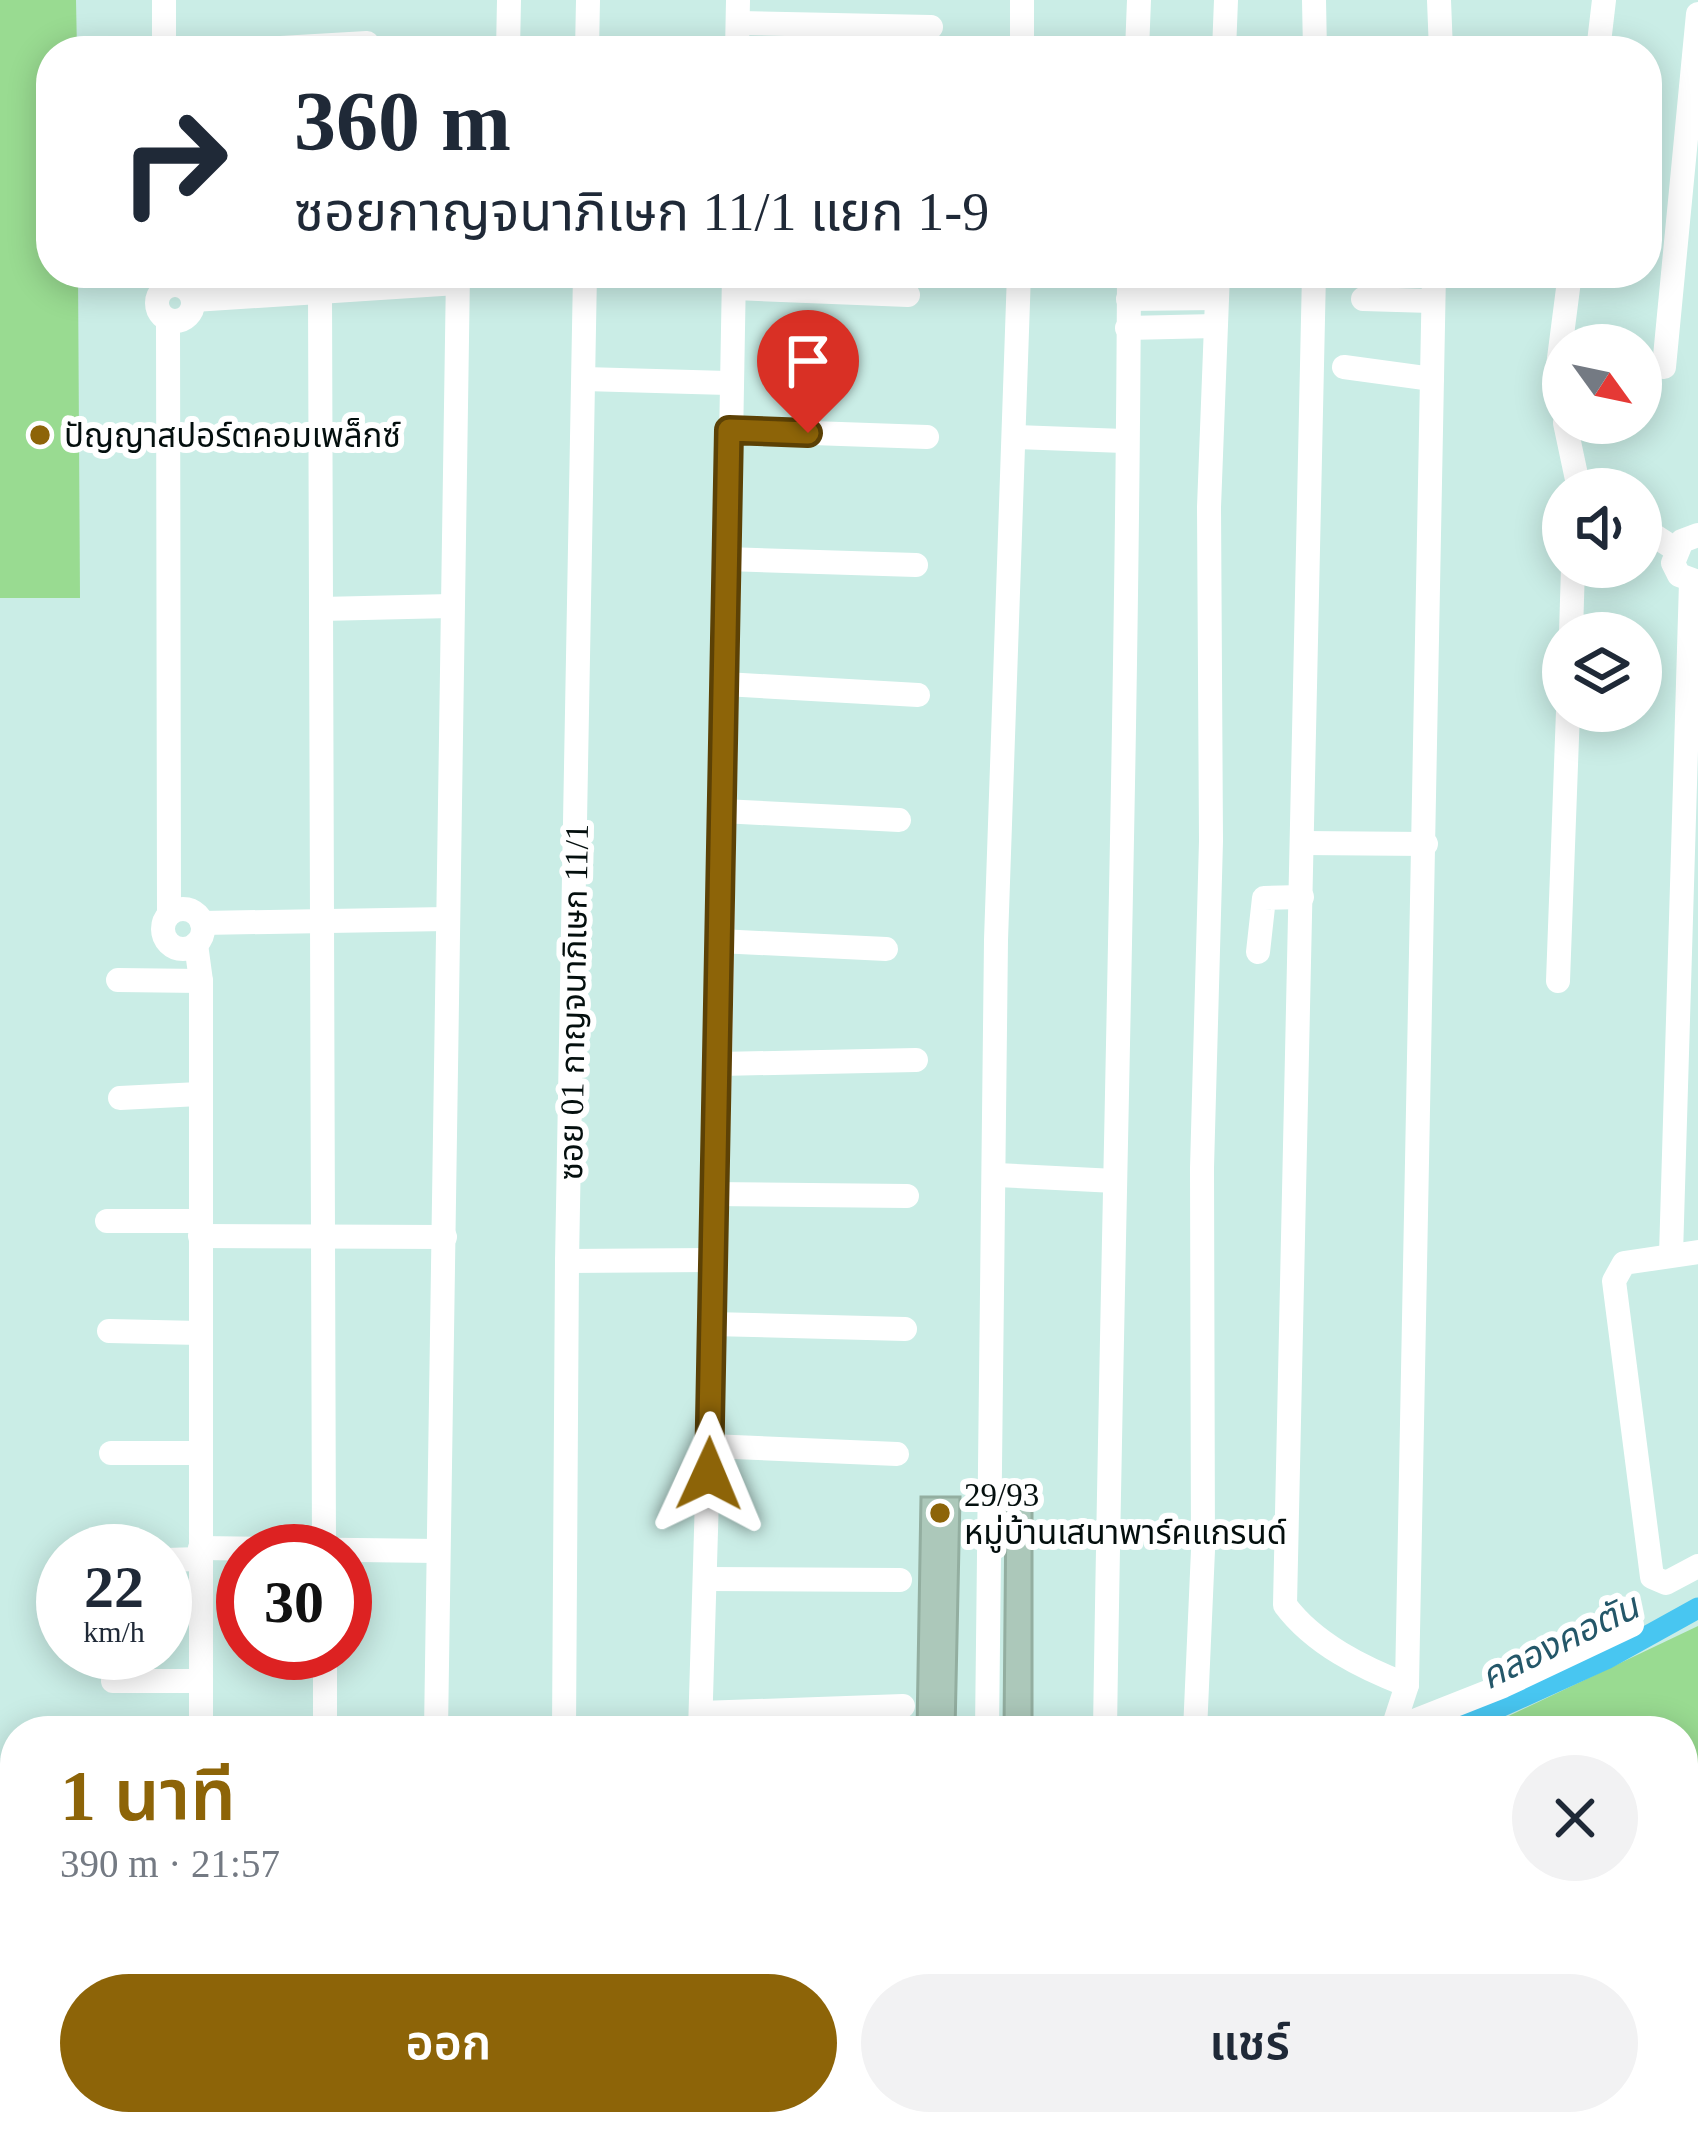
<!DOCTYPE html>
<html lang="th">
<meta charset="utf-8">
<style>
:root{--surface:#fff;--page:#f2f2f3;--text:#1f2937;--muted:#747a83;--accent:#8d6408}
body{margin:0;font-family:"Times New Roman","Noto Sans Thai",serif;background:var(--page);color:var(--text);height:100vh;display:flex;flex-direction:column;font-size:45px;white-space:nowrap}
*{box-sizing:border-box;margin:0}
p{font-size:39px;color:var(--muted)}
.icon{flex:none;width:66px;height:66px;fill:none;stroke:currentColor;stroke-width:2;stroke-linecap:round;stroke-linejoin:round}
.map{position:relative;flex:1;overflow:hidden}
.details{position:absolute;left:0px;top:1716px;width:1698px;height:420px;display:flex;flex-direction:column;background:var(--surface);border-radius:48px 48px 0 0;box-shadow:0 6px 30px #0003}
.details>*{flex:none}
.hud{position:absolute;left:36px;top:36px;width:1626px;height:252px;border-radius:48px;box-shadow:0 6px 30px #0003;background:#fff;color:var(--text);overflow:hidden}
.needle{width:78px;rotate:123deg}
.tools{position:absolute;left:1542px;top:324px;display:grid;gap:24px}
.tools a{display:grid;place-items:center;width:120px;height:120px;border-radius:50%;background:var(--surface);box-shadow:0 6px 30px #0003;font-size:60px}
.speed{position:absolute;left:36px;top:1524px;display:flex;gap:24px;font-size:60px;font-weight:700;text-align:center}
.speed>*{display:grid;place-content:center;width:156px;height:156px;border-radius:50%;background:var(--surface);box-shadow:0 6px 30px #0003;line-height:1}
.speed small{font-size:30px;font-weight:400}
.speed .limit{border:18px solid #d22;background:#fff;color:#111}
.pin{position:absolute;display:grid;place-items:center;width:102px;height:102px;color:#fff;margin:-123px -51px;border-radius:50% 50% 50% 0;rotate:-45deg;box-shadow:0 0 12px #0007}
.pin .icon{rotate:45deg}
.me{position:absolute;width:132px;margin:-66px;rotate:1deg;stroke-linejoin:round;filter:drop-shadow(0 0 9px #0008)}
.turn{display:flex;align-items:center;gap:42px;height:252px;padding:0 60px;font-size:54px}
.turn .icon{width:156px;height:156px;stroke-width:2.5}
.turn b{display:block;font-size:84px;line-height:102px}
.round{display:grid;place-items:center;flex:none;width:126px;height:126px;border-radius:63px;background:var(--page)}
.headline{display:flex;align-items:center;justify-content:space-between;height:204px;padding:0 60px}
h1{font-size:72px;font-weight:600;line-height:90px;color:var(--accent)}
.button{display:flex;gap:24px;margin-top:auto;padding:24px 60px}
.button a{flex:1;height:138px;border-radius:72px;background:var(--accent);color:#fff;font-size:48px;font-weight:600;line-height:138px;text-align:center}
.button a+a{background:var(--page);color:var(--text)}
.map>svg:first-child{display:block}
.green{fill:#99db91}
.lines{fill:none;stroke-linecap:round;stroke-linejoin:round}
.canal{stroke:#48c6f1;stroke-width:21}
.building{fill:#acc8ba;stroke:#93aea0;stroke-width:3}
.minor{stroke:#fff;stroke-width:24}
.route-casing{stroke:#5c4105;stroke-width:30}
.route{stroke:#8d6408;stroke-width:21}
.poi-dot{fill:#8d6408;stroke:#fff;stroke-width:4.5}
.labels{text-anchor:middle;stroke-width:12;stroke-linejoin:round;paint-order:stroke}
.poi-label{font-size:33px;fill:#040f0e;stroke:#fff;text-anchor:start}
.street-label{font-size:33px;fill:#040f0e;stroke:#fff}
.water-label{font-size:36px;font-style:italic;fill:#245769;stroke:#fff}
</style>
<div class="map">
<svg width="1698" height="2136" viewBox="0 0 1698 2136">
<rect width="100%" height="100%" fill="#caede6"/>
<g class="green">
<path d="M0,0h76l1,51h-26v222h27l2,325h-80z"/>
<path d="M1698,1626v510h-353l-7,-15h345v-390h-206z"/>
</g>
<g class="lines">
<g class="canal">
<path d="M1447,1731l159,-72 92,-51"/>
<path d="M508,2136l57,-15"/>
</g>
</g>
<g class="building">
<path d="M921,1497h39l-5,234h-38z"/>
<path d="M1006,1502l26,1v228h-28z"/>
</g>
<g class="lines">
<g class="minor">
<path d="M164,0v51"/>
<path d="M1314,0l1,51"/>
<path d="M1439,0l2,51"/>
<path d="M738,23l193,4"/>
<path d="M226,51l141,-8"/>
<path d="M508,51l1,-51"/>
<path d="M587,51l1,-51"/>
<path d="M600,51l59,-1"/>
<path d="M737,51l1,-51"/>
<path d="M1022,51v-51"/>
<path d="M1137,51l2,-51"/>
<path d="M1224,51l2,-51"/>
<path d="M1598,51l6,-51"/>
<path d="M1314,273l-29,1332c29,39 78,63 122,80"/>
<circle cx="175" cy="303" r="18"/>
<path d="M734,288l174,7"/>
<path d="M320,292l4,1259"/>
<path d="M1128,299l89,-1"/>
<path d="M1363,299l68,2"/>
<path d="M194,300l263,-17"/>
<path d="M168,320l1,594"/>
<path d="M1127,328l88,-2"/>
<path d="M1344,367l88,12"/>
<path d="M1664,367l34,-353"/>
<path d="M584,379l144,4"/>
<path d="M1563,411l-5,-45 12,-93"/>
<path d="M1565,423l14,66"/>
<path d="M729,430l198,7"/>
<path d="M1016,437l108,4"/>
<path d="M1641,527l34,22"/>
<path d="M1698,535l-16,6 -9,22 6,12 19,7"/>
<path d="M726,559l190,6"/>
<path d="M321,609l130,-3"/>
<path d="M1571,633l2,-66"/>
<path d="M725,684l193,11"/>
<path d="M722,811l177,9"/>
<path d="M1303,843l123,1"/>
<circle cx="183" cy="929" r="20"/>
<path d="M202,923l245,-4"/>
<path d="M719,941l167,8"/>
<path d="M196,944l5,37v750"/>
<path d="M1258,952l6,-54 38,-1"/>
<path d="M118,980l83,1"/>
<path d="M1558,981l10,-270"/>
<path d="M720,1064l196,-4"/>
<path d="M120,1098l79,-4"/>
<path d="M997,1175l118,6"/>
<path d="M712,1194l195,2"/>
<path d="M107,1221h93"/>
<path d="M200,1236l245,1"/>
<path d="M1698,1252l-74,11 -10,18 38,296 14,6 32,-17"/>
<path d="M1671,1255l20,-673"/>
<path d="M567,1261l144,-1"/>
<path d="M711,1324l194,5"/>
<path d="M109,1331l91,2"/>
<path d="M710,1446l187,8"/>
<path d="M111,1453h89"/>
<path d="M200,1548l238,3"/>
<path d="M165,1560l35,-1"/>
<path d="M705,1579l195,1"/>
<path d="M325,1653v78"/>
<path d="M113,1681h87"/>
<path d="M701,1713l202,-7"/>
<path d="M436,1731l22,-1458"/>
<path d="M564,1731l3,-470 18,-988"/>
<path d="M700,1731l20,-667 14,-791"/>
<path d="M987,1731l9,-791 23,-667"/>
<path d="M1105,1731c7,-486 22,-972 24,-1458"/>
<path d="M1195,1731l8,-181 -1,-382 9,-327 -2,-334 9,-234"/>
<path d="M1389,1731l114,-45 129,-61"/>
<path d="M1392,1731l15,-46 27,-1412"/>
<path d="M0,2009h4"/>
<path d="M201,2121v15"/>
<path d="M327,2121v15"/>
<path d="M751,2121l7,15"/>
<path d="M870,2121l5,15"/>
<path d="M996,2121l6,15"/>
<path d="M1116,2121l7,15"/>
<path d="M1239,2121l6,15"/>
<path d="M1320,2121l7,15"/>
<path d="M1379,2121l12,15"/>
<path d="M377,2136l32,-15"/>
<path d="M410,2136l48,-15"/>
<path d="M557,2136l1,-15"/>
</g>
</g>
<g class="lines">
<defs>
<path id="route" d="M709,1474l20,-1044 79,3"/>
</defs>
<use href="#route" class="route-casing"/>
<use href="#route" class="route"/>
</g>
<g class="poi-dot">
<circle cx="40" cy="435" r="12"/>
<circle cx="940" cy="1513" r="12"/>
</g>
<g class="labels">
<g class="poi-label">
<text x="64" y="447">ปัญญาสปอร์ตคอมเพล็กซ์</text>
<text x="964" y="1506">29/93<tspan x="964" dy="38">หมู่บ้านเสนาพาร์คแกรนด์</tspan></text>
</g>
<g class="street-label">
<text transform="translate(573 1002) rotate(-89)" y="12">ซอย 01 กาญจนาภิเษก 11/1</text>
</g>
<g class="water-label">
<text transform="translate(1559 1641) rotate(-26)" y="13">คลองคอตัน</text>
</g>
</g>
</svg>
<div class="tools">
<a><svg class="needle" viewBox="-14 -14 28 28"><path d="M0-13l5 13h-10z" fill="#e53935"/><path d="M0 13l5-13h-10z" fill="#747a83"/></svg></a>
<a><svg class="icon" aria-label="sound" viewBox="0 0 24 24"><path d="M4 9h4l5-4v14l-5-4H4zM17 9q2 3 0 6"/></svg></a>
<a><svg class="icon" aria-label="layers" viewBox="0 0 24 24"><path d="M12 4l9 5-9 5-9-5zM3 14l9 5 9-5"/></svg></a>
</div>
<div class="speed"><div>22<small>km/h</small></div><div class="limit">30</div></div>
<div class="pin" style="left:808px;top:433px;background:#d93025"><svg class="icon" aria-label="arrive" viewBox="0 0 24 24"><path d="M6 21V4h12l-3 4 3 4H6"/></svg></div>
<svg class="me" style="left:709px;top:1474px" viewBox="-20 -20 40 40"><path d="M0-17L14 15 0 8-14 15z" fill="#8d6408" stroke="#fff" stroke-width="4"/></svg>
<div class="hud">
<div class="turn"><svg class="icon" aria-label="right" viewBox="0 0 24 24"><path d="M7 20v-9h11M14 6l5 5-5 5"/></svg><div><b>360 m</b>ซอยกาญจนาภิเษก 11/1 แยก 1-9</div></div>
</div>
<section class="details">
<div class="headline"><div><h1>1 นาที</h1><p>390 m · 21:57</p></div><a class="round"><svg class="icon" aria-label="close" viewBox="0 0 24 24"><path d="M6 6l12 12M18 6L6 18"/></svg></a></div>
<div class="button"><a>ออก</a><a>แชร์</a></div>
</section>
</div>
